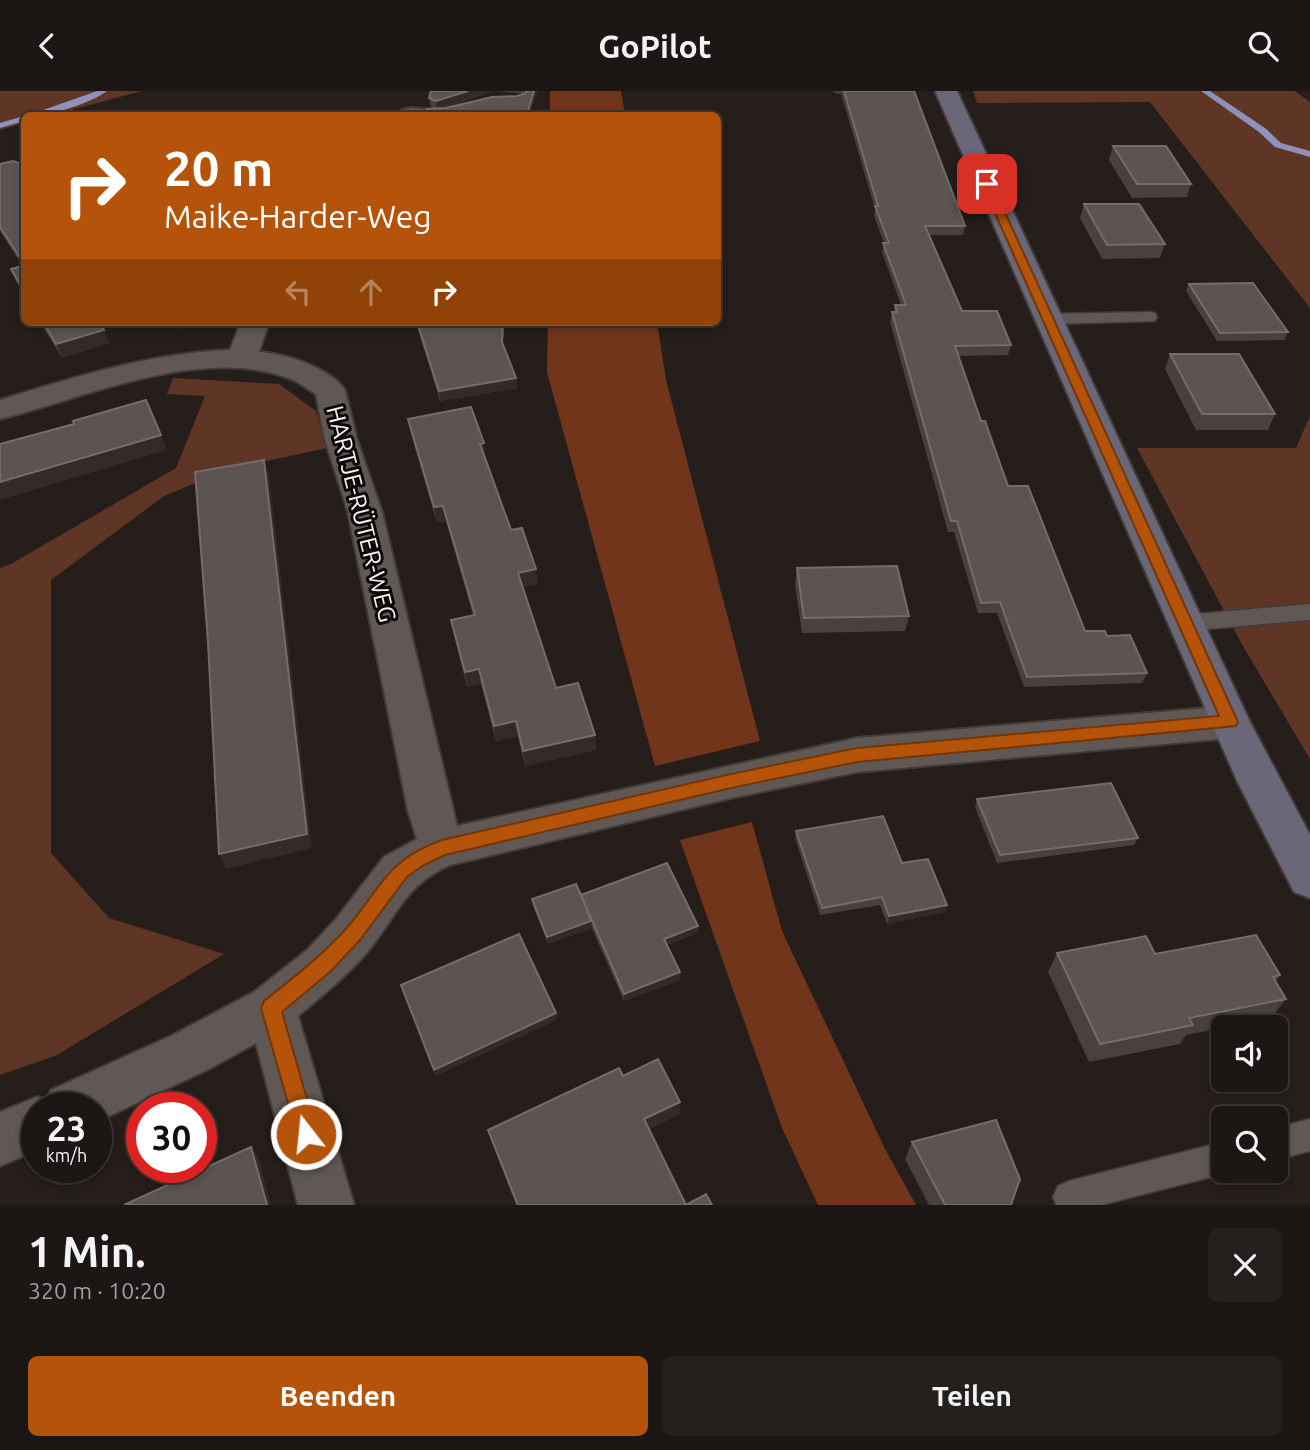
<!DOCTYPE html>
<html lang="de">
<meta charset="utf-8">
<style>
:root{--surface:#1c1614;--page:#251f1d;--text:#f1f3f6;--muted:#a09fa0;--line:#3a3534;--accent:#b45309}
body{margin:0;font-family:Ubuntu,sans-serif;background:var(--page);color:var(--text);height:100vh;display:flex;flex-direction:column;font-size:26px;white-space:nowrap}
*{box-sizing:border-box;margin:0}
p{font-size:23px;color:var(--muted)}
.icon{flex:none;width:38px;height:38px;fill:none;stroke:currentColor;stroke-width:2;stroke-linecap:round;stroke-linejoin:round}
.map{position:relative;height:1114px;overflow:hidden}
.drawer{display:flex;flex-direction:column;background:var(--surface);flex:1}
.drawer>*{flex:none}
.guide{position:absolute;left:21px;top:21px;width:700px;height:214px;border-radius:10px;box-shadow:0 4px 10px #0003,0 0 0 2px var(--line);background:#b45309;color:#fff;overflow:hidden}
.tools{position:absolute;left:1211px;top:924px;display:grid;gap:14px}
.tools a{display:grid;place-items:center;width:77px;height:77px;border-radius:10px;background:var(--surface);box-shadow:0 4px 10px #0003,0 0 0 2px var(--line);font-size:35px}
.speed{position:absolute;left:21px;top:1001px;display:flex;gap:14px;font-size:35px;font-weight:700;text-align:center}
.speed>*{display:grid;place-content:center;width:91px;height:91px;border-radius:50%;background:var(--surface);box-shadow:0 4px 10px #0003,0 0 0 2px var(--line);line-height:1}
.speed small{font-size:18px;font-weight:400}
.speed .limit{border:10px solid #d22;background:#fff;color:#111}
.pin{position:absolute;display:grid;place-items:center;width:60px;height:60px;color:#fff;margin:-30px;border-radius:14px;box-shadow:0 4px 10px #0006}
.me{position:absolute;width:77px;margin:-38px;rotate:344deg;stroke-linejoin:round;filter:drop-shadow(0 0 5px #0008)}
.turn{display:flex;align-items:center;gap:24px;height:147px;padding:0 28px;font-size:32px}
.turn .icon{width:91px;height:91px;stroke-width:2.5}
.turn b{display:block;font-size:49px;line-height:60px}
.lanes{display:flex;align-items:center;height:66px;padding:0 28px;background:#0003;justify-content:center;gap:35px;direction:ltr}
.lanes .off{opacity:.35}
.round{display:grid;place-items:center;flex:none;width:74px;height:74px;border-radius:10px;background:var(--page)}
.headline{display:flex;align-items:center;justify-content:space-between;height:119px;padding:0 28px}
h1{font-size:42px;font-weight:600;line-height:52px}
.button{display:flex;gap:14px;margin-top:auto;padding:14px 28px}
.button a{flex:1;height:80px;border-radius:10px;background:var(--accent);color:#fff;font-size:28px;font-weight:600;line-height:80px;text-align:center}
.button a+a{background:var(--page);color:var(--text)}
header{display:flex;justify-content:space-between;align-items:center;height:91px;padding:0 28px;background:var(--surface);font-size:32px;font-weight:600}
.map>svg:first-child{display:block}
.green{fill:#5f3626}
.forest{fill:#71351c}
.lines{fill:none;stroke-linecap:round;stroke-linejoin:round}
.stream{fill:#8e92ba;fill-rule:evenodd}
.lane-casing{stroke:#413c3a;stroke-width:3}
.street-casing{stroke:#413c3a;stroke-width:4}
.secondary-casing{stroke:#413c3a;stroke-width:4}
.lane{fill:#605855;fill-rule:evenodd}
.street{fill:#605855;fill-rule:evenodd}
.secondary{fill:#6a6878;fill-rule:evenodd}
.wall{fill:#48413e;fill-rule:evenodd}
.shaded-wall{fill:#322b28}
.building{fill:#5b5452;stroke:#736d6b;stroke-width:2}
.route{fill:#b45309;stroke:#753606;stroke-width:2}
.labels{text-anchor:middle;stroke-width:6;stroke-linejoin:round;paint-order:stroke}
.street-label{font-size:24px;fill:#f7f3f1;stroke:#0b0908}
</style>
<header><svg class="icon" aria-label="back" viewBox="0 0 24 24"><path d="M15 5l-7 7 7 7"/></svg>GoPilot<svg class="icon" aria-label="search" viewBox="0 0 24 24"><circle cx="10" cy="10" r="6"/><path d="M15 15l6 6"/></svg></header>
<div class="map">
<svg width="1310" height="1114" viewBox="0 0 1310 1114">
<rect width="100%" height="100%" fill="#251e1b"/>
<g class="green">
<path d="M0,0h142l-90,24h-28v8l-24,7z"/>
<path d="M973,0h322l15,11v206l-160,-206 -173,1z"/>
<path d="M173,287l106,6 37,27 11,37 -98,21 -65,27 -113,84v273l58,65 115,36 -167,101 -57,20v-507l11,-4 165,-96 29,-72 -38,-2z"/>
<path d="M1310,325v343l-66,-111 -107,-200h159z"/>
</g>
<g class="forest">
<path d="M550,0h71l4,24h-75z"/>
<path d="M548,231h109l9,58 94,361 -105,25 -108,-394z"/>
<path d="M752,731l30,109 103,218 31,56h-98l-36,-77 -102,-288z"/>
</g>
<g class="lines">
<g class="stream">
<path d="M97,0h10c-16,12 -58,26 -78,24z"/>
<path d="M1201,0h9l55,37 16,15 29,8v6l-35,-10 -16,-15z"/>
<path d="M24,25v5l-24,7v-5z"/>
</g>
<defs>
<g id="lane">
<path d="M1149,221l6,1 2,4 -2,4 -108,3 -8,-5 8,-5z"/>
<path d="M1310,513v16l-125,11 -8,-2 -3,-6 3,-6 8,-2z"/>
<path d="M1310,1028v32l-34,9v-32z"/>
<path d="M1223,1051v29h8l-8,3 -122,31h-45l-3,-8 5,-11 11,-5z"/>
</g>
<g id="street">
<path d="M410,17l24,2 3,5h-38l3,-5z"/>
<path d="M241,231h28l-10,30c27,2 70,15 86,38l12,50 25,72 75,314 400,-88 373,-32 14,5 6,11 -6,11 -14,5 -373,34 -126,26 -281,67c-45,20 -52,49 -81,85 -21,25 -46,45 -71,66l56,189h-56l-42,-162 -49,27 -111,52v-14h-59v42l-37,16v-54l37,-15 9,3 5,-10 120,-54 83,-44 53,-42 29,-31 48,-62 33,-18 -9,-28 -60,-299 -23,-72 -9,-46c-9,-5 -18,-13 -28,-16 -87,-33 -203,20 -288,41v-19c75,-23 151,-47 230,-50z"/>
</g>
<path id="secondary" d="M935,0h22l293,631 60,113v63l-16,-6 -57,-111z"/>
</defs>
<use href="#lane" class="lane-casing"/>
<use href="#street" class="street-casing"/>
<use href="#secondary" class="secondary-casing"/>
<use href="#lane" class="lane"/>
<use href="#street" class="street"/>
<use href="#secondary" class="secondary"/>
</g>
<g class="wall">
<path d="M431,0h106l-7,24h-104l8,-6 -3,-2 -2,-9zM493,0l26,2 3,1 -5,2 -75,13z"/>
<path d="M832,0h82l51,135 -2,9h-34l33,76 49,34 -3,10 -50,1 23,65 27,65 77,145 22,5 40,37 -5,10 -118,4 -27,-74h-19l-24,-81h-6l-58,-210 2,-10h2l1,-7h6l-19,-53 2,-9 -10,-27 1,-7 -34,-116 -3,1z"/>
<path d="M1113,55l78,38 -4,13 -55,1 -23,-38z"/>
<path d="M0,73l24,1v130l-8,-14 -5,-12 11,-4 -22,-34z"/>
<path d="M1084,113l81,40 -5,14 -58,1 -22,-41z"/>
<path d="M1189,193l99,48 -4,8 -67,1 -31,-50z"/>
<path d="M40,231h59l10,21 -47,15z"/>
<path d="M317,231h187l-1,23 14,43 -77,13 -24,-78 -98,3z"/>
<path d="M1170,263l105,60 -7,16h-72l-31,-61z"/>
<path d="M408,328l78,40 25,71 27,54 -16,3 34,101 39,47 1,15 -71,16 -7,-30 -22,5 -15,-57 -14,3 -13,-52 -3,-15 22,-5 -27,-94 -9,2 -26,-89z"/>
<path d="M797,477l112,48 -4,15 -103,2 -7,-49z"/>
<path d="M977,708l161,39 -4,7 -137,18 -22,-56z"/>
<path d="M796,740l106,32 45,42 -2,7 -58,12 -7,-19 -60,10 -25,-77z"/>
<path d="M581,804l117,31v7l-31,12 13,35 -56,21 -33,-75 1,2 -44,16 -15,-38 -1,-7z"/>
<path d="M1057,862l98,1 125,21 -4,6 10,18 -15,19 -85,17 -6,9 -91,18 -41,-90z"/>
<path d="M623,985l56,38 -30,15 37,76h26h-196l-24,-63 -4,-12z"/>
<path d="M912,1051l99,63h-82l-24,-46z"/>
</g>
<g class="shaded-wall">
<path d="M468,0h25l-56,19 -1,-9z"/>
<path d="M534,0h3l-7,24h-3z"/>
<path d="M178,231h25l-23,7z"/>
<path d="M503,231h1l-1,30 -1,-10z"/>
<path d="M104,239l5,13 -47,15 -6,-14z"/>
<path d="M516,287l1,10 -77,13 -1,-10z"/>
<path d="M161,344l6,15 -167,50v-18z"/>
<path d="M484,352l2,16 -6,-15z"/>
<path d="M264,369l5,15 43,373 -86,21 -7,-15z"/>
<path d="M443,415l3,15 -9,2 -3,-16z"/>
<path d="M536,478l2,15 -19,4 -1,-15z"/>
<path d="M479,578l2,15 -14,3 -2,-15z"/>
<path d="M516,630l2,15 -22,5 -2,-15z"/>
<path d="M595,644l1,15 -71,16 -2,-15z"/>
<path d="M947,814l-2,7 -58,12 2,-8z"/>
<path d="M591,830l1,7 -44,16 -1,-7z"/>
<path d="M698,835v7l-34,13v-7z"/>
<path d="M680,881v8l-56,21v-7z"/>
<path d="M556,922l1,7 -121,56 -2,-6z"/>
<path d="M680,1011l-1,12 -34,18 -1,-13z"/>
<path d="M251,1056l8,12 12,46h-4z"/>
</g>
<g class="building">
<path d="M431,0h37l-32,10 -7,-3z"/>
<path d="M526,0h8l-7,23h-14v1h-87l1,-6 19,-1 46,-11 25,-1 9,-3z"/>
<path d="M844,0h70l51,135h-40l37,85h35l14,34 -56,1 26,75h4l23,65h20l57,145h20l2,5 23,-1 17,38 -120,4 -27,-75 -19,1 -24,-82h-6l-59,-209h5l-2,-7h11l-23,-62h6l-14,-37h3z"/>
<path d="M1113,55h53l25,38h-54z"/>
<path d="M13,70l11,4v99l-24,-37v-63z"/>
<path d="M1084,113h55l26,40 -58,1z"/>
<path d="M24,174v26l-13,-22z"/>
<path d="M1253,192l35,49 -68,1 -31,-49z"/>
<path d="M43,231h56l5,8 -48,14z"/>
<path d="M417,231h86l-1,20 14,36 -77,13z"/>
<path d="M1170,263h69l36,60h-73z"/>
<path d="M146,309l15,35 -161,47v-38l74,-20 -1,-3z"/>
<path d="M471,316l13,36 -4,1 31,86 11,-2 14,41 -18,4 38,115 22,-5 17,52 -72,16 -7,-30 -22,5 -15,-57 -14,3 -14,-52 24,-5 -32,-109 -9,1 -26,-88z"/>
<path d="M264,369l43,374 -88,20 -11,-212 -13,-170z"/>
<path d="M897,475l12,50 -105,2 -7,-50z"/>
<path d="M1111,692l27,55 -138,17 -23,-56z"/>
<path d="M883,725l19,47 26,-4 19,46 -58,11 -7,-19 -60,11 -26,-77z"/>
<path d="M667,772l31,63 -34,13 16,33 -56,22 -43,-99 10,26 -44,16 -15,-38 44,-15 5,11z"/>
<path d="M519,843l37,79 -122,57 -33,-85z"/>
<path d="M1256,844l24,40 -7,2 13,22 -97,19 4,7 -93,19 -43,-91 89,-17 9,18z"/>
<path d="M658,968l22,43 -36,17 42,86 20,-11 6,11h-194l-30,-75 131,-62 4,8z"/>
<path d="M996,1029l24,59 -9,26h-66l-33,-63z"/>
<path d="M251,1056l16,58h-143z"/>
</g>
<path class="route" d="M983,91l9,2 246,538 -2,4 -379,36 -126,26 -286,67 -23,11 -15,11 -47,63 -29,31 -49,41 35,122 -3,8 -8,3 -7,-3 -38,-134 3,-7c28,-22 56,-44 81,-71 36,-41 40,-70 97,-90l289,-66 126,-26 362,-32 -237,-532z"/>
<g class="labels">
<g class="street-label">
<text transform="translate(361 423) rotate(76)" y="8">HARTJE-RÜTER-WEG</text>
</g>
</g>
</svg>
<div class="tools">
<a><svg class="icon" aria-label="sound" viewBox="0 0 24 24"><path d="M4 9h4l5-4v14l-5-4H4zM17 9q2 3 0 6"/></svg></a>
<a><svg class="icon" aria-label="search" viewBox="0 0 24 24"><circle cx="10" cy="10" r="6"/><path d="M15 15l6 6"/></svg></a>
</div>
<div class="speed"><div>23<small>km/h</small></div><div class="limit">30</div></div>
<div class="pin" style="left:987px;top:93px;background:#d93025"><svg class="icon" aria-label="arrive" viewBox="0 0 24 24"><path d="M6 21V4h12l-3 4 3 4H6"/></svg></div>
<svg class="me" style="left:306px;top:1043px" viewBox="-20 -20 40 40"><circle r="17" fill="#b45309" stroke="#fff" stroke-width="3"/><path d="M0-11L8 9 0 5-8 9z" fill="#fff"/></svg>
<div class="guide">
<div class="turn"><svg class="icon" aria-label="right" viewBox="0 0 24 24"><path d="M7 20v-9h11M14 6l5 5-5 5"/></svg><div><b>20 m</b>Maike-Harder-Weg</div></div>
<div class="lanes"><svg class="icon off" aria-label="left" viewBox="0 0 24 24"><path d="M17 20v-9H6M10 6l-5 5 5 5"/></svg><svg class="icon off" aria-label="ahead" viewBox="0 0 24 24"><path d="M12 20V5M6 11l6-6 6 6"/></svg><svg class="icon" aria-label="right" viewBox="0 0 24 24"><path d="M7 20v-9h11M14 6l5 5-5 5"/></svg></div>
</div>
</div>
<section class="drawer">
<div class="headline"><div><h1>1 Min.</h1><p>320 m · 10:20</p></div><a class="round"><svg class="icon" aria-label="close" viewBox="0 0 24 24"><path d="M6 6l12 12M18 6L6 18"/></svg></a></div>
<div class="button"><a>Beenden</a><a>Teilen</a></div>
</section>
